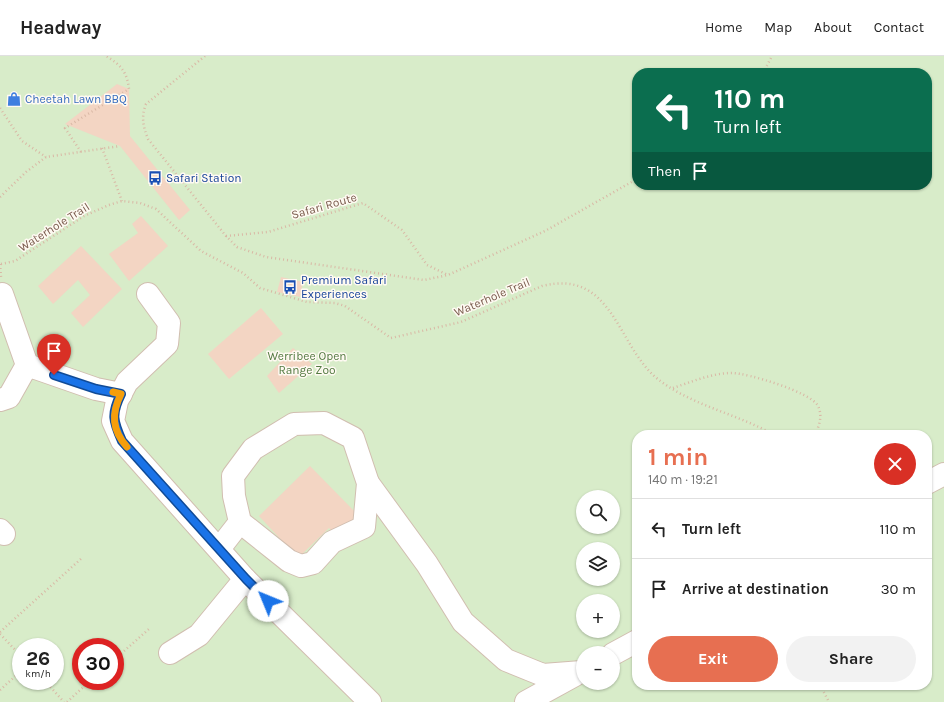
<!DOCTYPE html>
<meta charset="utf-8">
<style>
:root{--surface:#fff;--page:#f2f2f2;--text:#222;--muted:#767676;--line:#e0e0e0;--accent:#e76f51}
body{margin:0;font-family:Karla,sans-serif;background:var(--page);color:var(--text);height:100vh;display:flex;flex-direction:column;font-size:15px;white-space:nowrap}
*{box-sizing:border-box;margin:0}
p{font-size:13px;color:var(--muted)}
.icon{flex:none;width:22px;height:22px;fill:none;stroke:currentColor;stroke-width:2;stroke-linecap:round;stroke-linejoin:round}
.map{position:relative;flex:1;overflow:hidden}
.side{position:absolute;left:632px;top:374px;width:300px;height:260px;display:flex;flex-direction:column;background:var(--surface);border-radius:16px;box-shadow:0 1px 3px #0004}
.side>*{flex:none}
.guide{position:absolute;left:632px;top:12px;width:300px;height:122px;border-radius:16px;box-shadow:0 1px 3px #0004;background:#0b6e4f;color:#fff;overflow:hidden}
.fabs{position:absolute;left:576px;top:434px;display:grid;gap:8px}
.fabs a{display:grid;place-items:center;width:44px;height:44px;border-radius:50%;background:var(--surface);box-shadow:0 1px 3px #0004;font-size:20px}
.speed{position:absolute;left:12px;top:582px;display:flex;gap:8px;font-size:20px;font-weight:700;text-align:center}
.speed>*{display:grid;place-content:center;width:52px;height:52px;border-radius:50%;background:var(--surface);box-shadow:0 1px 3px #0004;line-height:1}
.speed small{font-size:10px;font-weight:400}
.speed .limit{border:6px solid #d22;background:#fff;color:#111}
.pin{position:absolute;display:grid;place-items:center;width:34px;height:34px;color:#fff;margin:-41px -17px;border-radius:50% 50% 50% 0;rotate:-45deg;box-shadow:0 0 4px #0007}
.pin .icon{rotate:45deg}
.me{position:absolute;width:44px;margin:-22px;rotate:315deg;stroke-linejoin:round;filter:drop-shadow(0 0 3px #0008)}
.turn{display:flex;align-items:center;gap:14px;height:84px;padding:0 16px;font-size:18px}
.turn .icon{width:52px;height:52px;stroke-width:2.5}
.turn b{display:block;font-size:28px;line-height:34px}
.then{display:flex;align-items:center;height:38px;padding:0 16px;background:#0003;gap:8px;font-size:15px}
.round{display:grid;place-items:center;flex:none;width:42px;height:42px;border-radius:21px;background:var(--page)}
.head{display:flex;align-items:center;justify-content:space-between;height:68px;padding:0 16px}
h1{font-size:24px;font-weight:700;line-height:30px;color:var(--accent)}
.cta{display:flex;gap:8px;margin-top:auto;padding:8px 16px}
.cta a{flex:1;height:46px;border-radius:24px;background:var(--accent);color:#fff;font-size:16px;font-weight:700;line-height:46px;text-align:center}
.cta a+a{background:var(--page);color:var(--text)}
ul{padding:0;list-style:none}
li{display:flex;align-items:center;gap:12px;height:60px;padding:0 16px;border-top:1px solid var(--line)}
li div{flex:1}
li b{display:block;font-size:15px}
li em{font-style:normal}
header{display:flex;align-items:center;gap:24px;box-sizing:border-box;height:56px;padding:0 20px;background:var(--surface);border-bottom:1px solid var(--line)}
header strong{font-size:19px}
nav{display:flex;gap:22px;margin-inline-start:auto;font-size:14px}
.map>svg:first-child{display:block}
.green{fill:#d8ecc9;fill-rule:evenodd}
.building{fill:#f3d5c3}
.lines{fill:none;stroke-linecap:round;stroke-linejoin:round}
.minor-casing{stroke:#d1beb0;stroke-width:24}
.path{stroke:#d9b8a5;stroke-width:2.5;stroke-dasharray:1 3;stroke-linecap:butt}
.minor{stroke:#fff;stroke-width:22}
.route-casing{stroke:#114b97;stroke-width:10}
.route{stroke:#1a73e8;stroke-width:7}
.slow{stroke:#f59e0b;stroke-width:7}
.labels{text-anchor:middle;stroke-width:3;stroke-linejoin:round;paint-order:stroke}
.shop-label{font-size:12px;fill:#366cbe;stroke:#fffaf3;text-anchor:start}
.transit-label{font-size:12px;fill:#164399;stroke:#fffaf3;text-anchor:start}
.street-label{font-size:12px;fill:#7a5c4d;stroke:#fffaf3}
.park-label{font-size:12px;fill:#537a41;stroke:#fffaf3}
</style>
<header>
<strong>Headway</strong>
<nav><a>Home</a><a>Map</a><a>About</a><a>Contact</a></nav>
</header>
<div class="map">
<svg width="944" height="646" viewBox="0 0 944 646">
<rect width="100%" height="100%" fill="#fdf6ec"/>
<path class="green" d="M0,0h944v646h-944zM637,17h290v112h-290zM637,379h290v250h-290zM583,441h30v30h-30zM583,493h30v30h-30zM583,545h30v30h-30zM21,591h34v34h-34zM81,591h34v34h-34zM583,597h30v30h-30z"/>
<g class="building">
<path d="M117,28l12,5 1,47 60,74 -11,10 -59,-74 -55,-22z"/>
<path d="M141,160l27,30 -39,35 -20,-27 29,-21 -6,-9z"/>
<path d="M81,190l41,43 -39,38 -12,-14 19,-18 -12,-15 -25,24 -15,-18z"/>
<path d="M281,221l22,5 -3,15 -23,-5z"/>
<path d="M261,252l22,26 -54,45 -21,-25z"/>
<path d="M293,292l19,16 -33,29 -12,-17z"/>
<path d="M310,410l48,49 -22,20 -7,-7 -31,30 -39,-42z"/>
</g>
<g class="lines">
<defs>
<g id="minor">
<path d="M2,238l25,71"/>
<path d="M148,238l21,29 -2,21 -40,38 -10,19 -4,20 9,20 123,138 125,123"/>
<path d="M0,344l9,-3 18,-32 69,24 25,5"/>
<path d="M368,427l59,81 36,58 43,38 37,15 39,-3"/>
<path d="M927,427l17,-9"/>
<path d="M0,474l4,4"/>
<path d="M219,493l21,-27 -6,-26 -1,-20 20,-27 41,-25 30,-1 29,15 15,45 -4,44 -32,15 -19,21 -12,3 -12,-5 -49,-39"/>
<path d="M170,597l29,-18 46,-56"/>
<path d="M613,598l24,-13"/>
<path d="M526,646l49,-27"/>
</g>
</defs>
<use href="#minor" class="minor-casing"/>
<g class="path">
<path d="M205,0l-59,48c-5,13 -3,22 2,35l78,97 11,11 29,10 158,23 24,-5 97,-44 92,-52"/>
<path d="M763,17l9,-17"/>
<path d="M0,52l22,33 24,16"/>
<path d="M102,92l20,53"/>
<path d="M81,96l-16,-24 64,-39c-2,-17 -8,-24 -23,-33"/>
<path d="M0,141l26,-25 20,-15 74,-11"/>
<path d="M226,180l42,-4 95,-29 39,27 25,35 21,10"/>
<path d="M0,208l1,13"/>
<path d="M1,208l14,-3 69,-45 25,-11 13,-4 18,2 16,6 45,42 42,22 17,15 47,14 28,1 10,3 46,32 70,-16 81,-36c72,-18 75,62 117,94 34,26 79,34 115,55"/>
<path d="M673,332c18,-6 39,-15 59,-15 15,0 79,19 86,33 5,10 1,20 -3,29"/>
<path d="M0,576l83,-75"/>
<path d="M0,578l21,22"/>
<path d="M115,603l34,-30"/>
<path d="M45,625l19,21"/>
<path d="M820,629l9,17"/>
<path d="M0,634l21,-19"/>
<path d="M67,646l23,-21"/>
</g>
<use href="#minor" class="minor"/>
</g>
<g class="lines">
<defs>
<path id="route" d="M54,319l42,14 25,5c-10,20 -8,27 1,47l124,138 22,22"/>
</defs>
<use href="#route" class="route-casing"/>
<use href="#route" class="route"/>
<path class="slow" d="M113,336l8,2c-10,20 -9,36 6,53"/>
</g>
<defs>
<symbol id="shop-bare" viewBox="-9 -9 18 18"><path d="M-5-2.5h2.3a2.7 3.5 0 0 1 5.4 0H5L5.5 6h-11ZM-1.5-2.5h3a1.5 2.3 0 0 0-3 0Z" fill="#3f7fe0" stroke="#fffaf3" stroke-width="2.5" paint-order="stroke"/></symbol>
<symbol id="bus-bare" viewBox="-9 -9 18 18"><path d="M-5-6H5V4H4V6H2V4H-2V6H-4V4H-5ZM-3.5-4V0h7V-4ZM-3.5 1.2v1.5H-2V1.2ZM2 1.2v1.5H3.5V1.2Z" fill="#1a4fb4" stroke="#fffaf3" stroke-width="2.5" paint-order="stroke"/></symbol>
</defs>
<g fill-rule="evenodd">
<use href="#shop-bare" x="4" y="33" width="20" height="20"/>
<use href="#bus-bare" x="145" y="112" width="20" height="20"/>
<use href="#bus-bare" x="280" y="221" width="20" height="20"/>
</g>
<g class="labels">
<g class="shop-label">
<text x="25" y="47">Cheetah Lawn BBQ</text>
</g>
<g class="transit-label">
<text x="166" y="126">Safari Station</text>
<text x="301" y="228">Premium Safari<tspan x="301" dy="14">Experiences</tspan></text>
</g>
<g class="street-label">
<text transform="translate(324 150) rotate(-16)" y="4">Safari Route</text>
<text transform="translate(54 171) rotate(-32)" y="4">Waterhole Trail</text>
<text transform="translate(492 241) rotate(-23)" y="4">Waterhole Trail</text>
</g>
<g class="park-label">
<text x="307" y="304">Werribee Open<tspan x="307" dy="14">Range Zoo</tspan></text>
</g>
</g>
</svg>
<div class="fabs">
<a><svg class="icon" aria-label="search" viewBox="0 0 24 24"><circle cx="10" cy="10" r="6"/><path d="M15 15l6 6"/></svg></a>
<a><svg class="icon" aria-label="layers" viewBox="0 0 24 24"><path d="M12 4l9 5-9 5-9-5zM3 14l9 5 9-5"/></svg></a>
<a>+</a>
<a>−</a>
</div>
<div class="speed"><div>26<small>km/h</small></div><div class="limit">30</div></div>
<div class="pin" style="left:54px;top:319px;background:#d93025"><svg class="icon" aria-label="arrive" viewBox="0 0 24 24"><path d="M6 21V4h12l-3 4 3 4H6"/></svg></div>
<svg class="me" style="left:268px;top:545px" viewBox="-20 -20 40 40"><circle r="19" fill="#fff"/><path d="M0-13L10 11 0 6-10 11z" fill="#1a73e8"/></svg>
<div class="guide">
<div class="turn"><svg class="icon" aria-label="left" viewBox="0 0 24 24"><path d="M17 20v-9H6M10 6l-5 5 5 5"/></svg><div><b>110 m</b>Turn left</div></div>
<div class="then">Then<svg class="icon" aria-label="arrive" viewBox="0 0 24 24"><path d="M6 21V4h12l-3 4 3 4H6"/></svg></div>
</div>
<section class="side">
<div class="head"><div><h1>1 min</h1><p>140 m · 19:21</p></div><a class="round" style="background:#d93025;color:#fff"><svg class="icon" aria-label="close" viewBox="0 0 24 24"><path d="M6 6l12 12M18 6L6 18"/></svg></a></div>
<ul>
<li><svg class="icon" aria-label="left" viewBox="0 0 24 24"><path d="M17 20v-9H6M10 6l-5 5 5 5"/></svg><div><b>Turn left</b></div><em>110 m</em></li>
<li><svg class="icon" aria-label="arrive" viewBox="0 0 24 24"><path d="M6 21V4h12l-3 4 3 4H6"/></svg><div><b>Arrive at destination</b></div><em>30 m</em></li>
</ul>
<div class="cta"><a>Exit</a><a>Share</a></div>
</section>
</div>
